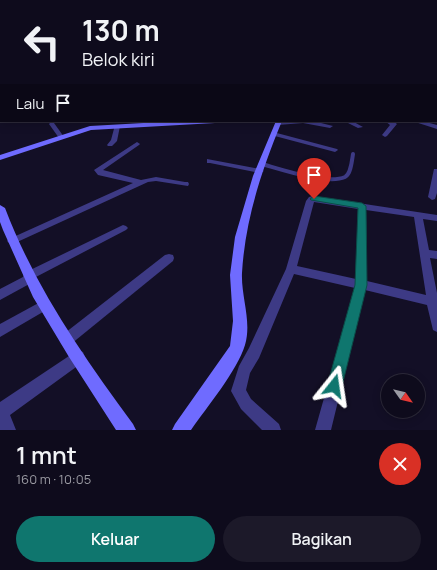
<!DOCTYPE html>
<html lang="id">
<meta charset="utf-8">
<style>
:root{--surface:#0e0b1c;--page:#1c1929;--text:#f1f3f6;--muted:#9b9ba3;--line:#2e2b3b;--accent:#0f766e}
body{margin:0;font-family:Manrope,sans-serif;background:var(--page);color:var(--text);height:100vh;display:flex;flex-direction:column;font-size:15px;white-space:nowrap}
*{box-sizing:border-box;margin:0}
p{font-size:13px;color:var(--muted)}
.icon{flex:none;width:22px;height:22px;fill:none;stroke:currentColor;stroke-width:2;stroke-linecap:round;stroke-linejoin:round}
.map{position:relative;height:430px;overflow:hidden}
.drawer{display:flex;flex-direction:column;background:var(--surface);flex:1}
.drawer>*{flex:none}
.guide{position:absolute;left:0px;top:0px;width:437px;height:122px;box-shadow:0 2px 10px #0003,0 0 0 1px var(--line);background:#0e0b1c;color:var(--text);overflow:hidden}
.needle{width:26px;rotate:124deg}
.controls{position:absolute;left:381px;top:374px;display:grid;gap:8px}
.controls a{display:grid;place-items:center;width:44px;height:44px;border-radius:50%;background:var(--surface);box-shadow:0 2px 10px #0003,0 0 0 1px var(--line);font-size:20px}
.pin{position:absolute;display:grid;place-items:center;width:34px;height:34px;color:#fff;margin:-41px -17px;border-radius:50% 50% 50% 0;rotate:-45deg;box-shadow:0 0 4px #0007}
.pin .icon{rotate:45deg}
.me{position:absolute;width:44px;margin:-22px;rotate:15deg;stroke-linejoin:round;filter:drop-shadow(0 0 3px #0008)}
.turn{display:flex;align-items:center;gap:14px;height:84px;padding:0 16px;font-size:18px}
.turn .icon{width:52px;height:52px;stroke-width:2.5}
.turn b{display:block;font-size:28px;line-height:34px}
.then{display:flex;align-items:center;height:38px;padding:0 16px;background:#0003;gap:8px;font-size:15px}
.round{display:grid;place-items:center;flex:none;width:42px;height:42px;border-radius:21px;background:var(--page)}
.summary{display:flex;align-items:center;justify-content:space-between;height:68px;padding:0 16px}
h1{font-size:24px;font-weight:600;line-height:30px}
.primary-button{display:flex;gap:8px;margin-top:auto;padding:8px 16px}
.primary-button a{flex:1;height:46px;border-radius:24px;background:var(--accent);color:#fff;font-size:16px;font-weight:600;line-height:46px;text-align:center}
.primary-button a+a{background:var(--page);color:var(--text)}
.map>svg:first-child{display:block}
.building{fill:#433a66;stroke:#5a527e}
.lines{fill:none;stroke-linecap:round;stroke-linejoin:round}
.lane{stroke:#3d3a85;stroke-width:4}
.street{fill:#3d3a85;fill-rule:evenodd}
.secondary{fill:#6f6bff;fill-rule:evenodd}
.route{fill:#0f766e;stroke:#0a4d48}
</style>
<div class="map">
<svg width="437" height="430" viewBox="0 0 437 430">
<rect width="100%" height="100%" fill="#130f26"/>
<rect class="building" x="436" y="62" width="1" height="21"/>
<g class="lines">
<path class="lane" d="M262,164c18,5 65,21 83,13 6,-3 7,-17 8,-23"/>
<g class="street">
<rect x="436" y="60" width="1" height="3"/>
<rect x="0" y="81" width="1" height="2"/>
<rect x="436" y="87" width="1" height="4"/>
<rect x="0" y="99" width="1" height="4"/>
<rect x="436" y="104" width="1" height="4"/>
<path d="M280,121h33l20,5 -3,2 -27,-5 -25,2 -3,-2z"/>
<path d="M344,121h8l11,6 -5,1z"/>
<path d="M385,121h8l4,3 -10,12 -2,1 -3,-2 8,-10z"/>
<path d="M412,121h10l15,4v4z"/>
<path d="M50,123h4l10,14 -1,1h-4l-10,-14z"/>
<path d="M115,125l5,1 -3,15 -5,5h-4l-1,-1 4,-5z"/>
<path d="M273,132l64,17 1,1 -3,2 -64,-17v-2z"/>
<path d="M137,142l3,2 -1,1 -36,25 38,10 15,-3 29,5h3l1,2 -1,2 -32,-5 -8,1 -133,61h-6l-2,-2 2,-2 124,-56 -35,-8 -4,-5z"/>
<path d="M207,159l53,10 4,2 -4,2 -50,-10h-3z"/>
<path d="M434,169h3v24l-2,6 -3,1 -4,-3z"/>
<path d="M312,196l125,19v6l-14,-2 6,31 8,1v8l-7,-1 7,35v39l-4,-2 -6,-25 -62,-15 -34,140h-16l40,-142 -61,-14 -35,84 -9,15 -4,17 5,9 28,25 2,6h-19l-21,-21 -10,-18 8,-25 10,-18 37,-79 20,-68 3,-4zM314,202l44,7 -2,70 -59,-13zM366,210l48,7 12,78 -59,-14z"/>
<path d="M123,225l3,1 2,2 -2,2 -92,48 -1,4 -33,18v-11l23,-12 1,-4z"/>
<path d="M169,254l4,1 1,3 -1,3 -102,83 -5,2 -5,-2 -1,-4 1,-4 104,-81z"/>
<path d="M44,300l4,1 2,4 -2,4 -48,28v-13z"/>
<path d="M78,350l5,2 2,5 -2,5 -73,53 6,15h-16v-28z"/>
</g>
<g class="secondary">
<path d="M179,121h39l-3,2 -124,7 -91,30v-5l90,-29z"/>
<path d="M276,121h6c-20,48 -37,99 -40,152 -1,24 10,48 3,72 -8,26 -38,62 -54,85h-19l3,-6 55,-78 3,-25 -3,-46 5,-38 18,-61z"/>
<path d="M0,205l5,3c30,79 78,148 128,216l3,6h-20l-47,-73 -36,-60 -30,-67 -3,-8z"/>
</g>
</g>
<linearGradient id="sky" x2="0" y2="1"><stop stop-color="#0a0815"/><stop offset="0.49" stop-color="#333752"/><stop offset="1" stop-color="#333752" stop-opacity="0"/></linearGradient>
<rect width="437" height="120" fill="url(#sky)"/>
<path class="route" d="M314,196l48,7 4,3 1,79 -25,101 -2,6 -6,2 -5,-2 -2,-6 28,-101 3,-77 -47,-8 -1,-1z"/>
</svg>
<div class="controls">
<a><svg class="needle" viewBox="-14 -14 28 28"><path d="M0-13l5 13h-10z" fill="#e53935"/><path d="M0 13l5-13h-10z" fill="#9b9ba3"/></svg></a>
</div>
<div class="pin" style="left:314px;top:199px;background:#d93025"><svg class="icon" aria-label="arrive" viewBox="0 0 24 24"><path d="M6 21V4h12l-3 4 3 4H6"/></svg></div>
<svg class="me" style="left:334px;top:386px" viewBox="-20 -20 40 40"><path d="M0-17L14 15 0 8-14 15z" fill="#0f766e" stroke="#fff" stroke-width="4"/></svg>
<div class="guide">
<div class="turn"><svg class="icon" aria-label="left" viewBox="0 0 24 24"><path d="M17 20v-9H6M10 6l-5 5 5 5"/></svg><div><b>130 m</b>Belok kiri</div></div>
<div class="then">Lalu<svg class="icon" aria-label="arrive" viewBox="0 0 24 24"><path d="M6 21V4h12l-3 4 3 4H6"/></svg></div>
</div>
</div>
<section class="drawer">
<div class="summary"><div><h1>1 mnt</h1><p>160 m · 10:05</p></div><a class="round" style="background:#d93025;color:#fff"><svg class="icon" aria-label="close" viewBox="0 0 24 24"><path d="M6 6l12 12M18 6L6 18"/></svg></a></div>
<div class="primary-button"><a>Keluar</a><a>Bagikan</a></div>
</section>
